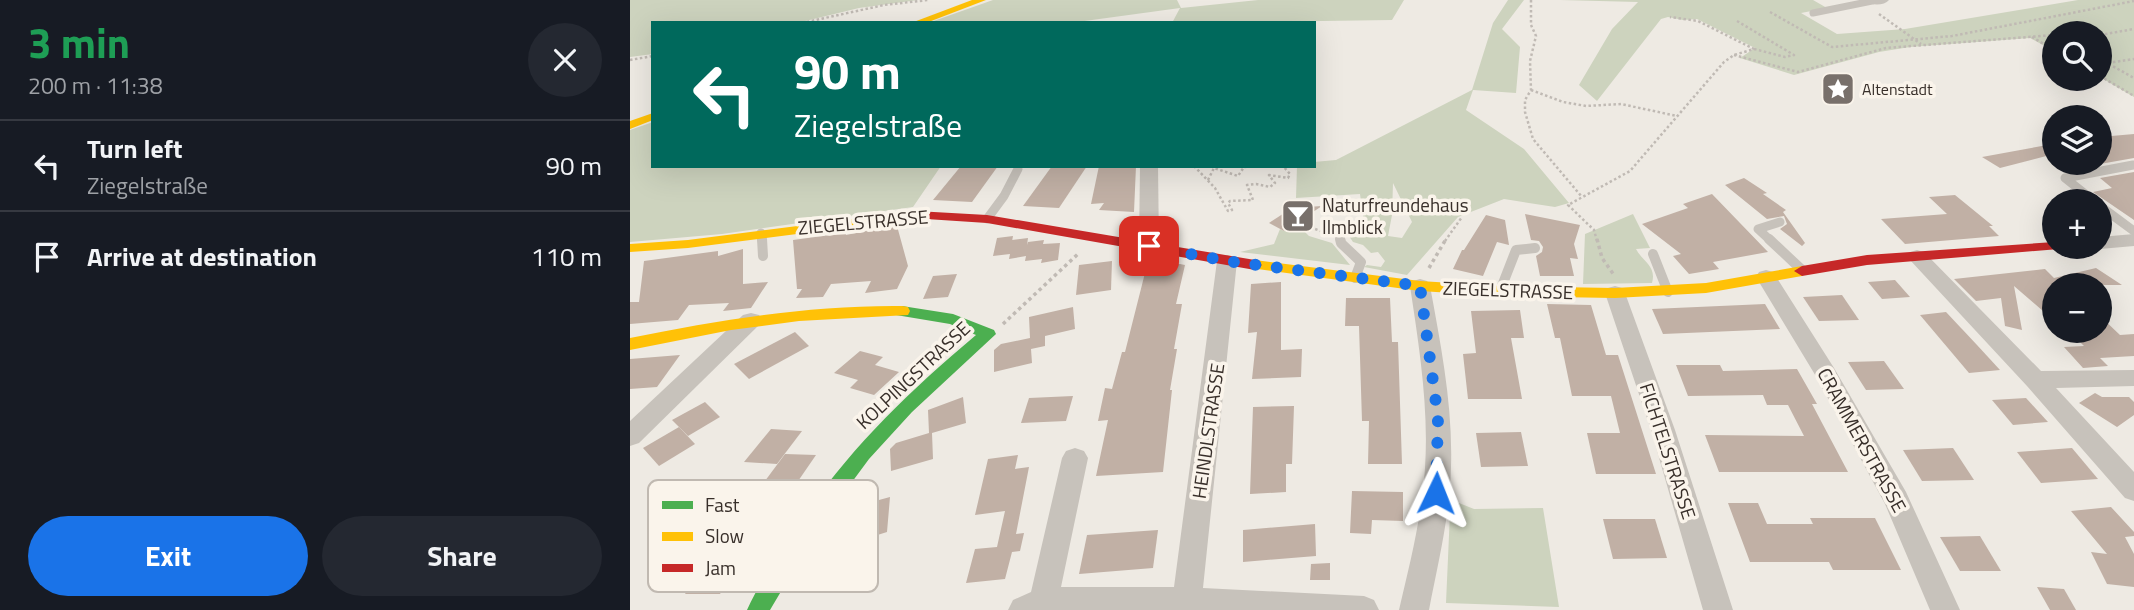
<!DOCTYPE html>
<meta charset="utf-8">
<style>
:root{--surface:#171b24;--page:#242831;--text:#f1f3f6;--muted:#9ea1a6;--line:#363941;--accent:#1a73e8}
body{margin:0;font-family:"Titillium Web",sans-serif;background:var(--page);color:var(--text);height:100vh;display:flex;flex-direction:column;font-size:26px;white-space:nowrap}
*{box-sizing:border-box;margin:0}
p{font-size:23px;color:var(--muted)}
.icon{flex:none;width:38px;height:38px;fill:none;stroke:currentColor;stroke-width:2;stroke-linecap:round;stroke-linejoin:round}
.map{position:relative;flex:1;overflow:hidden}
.panel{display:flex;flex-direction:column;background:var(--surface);width:630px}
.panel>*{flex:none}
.top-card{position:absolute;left:21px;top:21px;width:665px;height:147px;border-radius:0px;box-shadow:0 7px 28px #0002;background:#00695c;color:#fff;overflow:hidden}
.controls{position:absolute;left:1412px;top:21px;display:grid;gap:14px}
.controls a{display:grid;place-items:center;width:70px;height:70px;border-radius:50%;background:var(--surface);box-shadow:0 7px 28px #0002;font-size:35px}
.pin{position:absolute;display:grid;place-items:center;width:60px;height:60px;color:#fff;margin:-30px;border-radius:14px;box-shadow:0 4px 10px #0006}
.me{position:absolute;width:77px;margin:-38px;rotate:2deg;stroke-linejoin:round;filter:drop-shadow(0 0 5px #0008)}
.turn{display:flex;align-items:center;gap:24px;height:147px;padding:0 28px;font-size:32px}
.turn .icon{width:91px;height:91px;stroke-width:2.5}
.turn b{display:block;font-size:49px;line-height:60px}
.round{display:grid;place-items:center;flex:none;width:74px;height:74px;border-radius:37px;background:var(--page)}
.summary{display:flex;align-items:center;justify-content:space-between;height:119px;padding:0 28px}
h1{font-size:42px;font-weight:700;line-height:52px;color:#1e9e55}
.action{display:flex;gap:14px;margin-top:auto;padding:14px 28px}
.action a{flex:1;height:80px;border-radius:42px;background:var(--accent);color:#fff;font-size:28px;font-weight:700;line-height:80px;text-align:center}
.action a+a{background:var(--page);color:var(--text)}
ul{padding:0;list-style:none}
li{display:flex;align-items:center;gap:21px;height:91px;padding:0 28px;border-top:2px solid var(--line)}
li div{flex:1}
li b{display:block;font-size:26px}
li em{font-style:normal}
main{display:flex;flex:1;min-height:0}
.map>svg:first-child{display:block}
.green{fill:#cdd3be;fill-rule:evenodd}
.building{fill:#c1b0a5}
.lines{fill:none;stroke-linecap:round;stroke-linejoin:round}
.path-far1{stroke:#c0bab4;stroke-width:2.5;stroke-dasharray:2.5 2.5;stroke-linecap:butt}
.path{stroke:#c0bab4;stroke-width:3.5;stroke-dasharray:3.5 3.5;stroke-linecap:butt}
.lane-far2{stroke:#c7c2bb;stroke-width:7}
.lane-far1{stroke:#c7c2bb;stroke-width:9}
.lane{stroke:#c7c2bb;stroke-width:10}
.street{fill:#c7c2bb;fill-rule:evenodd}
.fast{fill:#4caf50;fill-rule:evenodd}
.slow{fill:#ffc107;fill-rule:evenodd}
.jam{fill:#c62828;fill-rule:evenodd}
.route{stroke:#1a73e8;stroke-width:12;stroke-dasharray:0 21.6}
.labels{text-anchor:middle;stroke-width:7;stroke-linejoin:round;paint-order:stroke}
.far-poi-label{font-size:16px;fill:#382f2a;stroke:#faf4eb;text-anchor:start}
.poi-label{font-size:19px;fill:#382f2a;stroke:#faf4eb;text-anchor:start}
.street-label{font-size:19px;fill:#382f2a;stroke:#faf4eb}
.key{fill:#faf4eb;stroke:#c0b9b1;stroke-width:2}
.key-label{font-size:19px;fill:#382f2a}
</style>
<main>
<section class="panel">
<div class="summary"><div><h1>3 min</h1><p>200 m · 11:38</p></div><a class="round"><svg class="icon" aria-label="close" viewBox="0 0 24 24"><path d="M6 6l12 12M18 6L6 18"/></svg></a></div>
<ul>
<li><svg class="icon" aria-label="left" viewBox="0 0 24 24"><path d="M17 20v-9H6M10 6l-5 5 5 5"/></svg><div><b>Turn left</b><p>Ziegelstraße</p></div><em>90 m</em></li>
<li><svg class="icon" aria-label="arrive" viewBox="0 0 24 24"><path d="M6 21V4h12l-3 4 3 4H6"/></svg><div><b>Arrive at destination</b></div><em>110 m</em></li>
</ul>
<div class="action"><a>Exit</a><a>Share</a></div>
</section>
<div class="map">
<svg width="1504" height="610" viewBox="0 0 1504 610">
<rect width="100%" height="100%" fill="#eeeae3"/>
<g class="green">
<path d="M0,0h288l-59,8 -62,15h-144v31l-23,3z"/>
<path d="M363,0h184l4,8 77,-8h146l-12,20 -220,3 8,-15 -110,15h-142z"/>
<path d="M878,0h16l-22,29 18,18 -4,46 -43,-3 -7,20 58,39 45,54 -14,4 -51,-8 -46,18 -51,58 -43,-8 3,-2 14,2 4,-6 -7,-9 -7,1 -8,-8 -10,-3 -6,-9 18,-2 -5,-37 -64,4 1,-32h17v-4l22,-2 136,-70 21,-67zM763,183l19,39 -10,16 -14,-2 4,-21z"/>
<path d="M930,0h253l14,8 -26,5 36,21 68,-5 173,-29h56v97l-34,-20v-44h-46v18l-24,-13 -120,9 -31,5 -85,23 -54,-17 15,-10 -58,-29 -14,1 -15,-3 -7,2 -64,82 -18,-16 33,-56 26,-27z"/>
<path d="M23,122v44h288l-28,41 -191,27 -92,8v-112z"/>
<path d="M1003,214l17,34 -14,1c6,12 21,17 16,34l-69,1 2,-50z"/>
<path d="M666,223l13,13 23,7 18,22 -110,-13 34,-8 6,-15 4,2z"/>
<path d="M824,501l20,8 69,-1 16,99 -113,-4 4,-90z"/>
</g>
<g class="building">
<path d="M1504,134v24l-34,6v-27z"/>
<path d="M1423,144l1,10 -54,14 -18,-11z"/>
<path d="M331,166h37l-26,36 -39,-2z"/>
<path d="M422,166h35l-28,42 -36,-2z"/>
<path d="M469,166h37l-2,46 -35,-2 5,-7 -13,1z"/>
<path d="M1504,172v48l-41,-28 19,-4 -12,-10z"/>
<path d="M1114,178l23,15 -4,1 23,16 -3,2 22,31 -3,3 -22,-17 7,-5 -3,-8 -17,3 -42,-34z"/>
<path d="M1082,194l56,58 -55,10 6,7 -30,5 -16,-18 8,-2 -39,-30 46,-16 -5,-4z"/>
<path d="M1325,195l38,31h-4l10,10 -94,8 -24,-25 66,-5 -18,-17z"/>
<path d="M692,206l-38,25 -15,-8 23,-15z"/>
<path d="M895,214l55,11 -6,19 4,15 -8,-1 4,18h-34l-4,-20 6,-4 1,-5 -4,-6 -8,-1z"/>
<path d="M856,215l19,5 4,25 -12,-3 -14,34 -30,-7 9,-19h2z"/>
<path d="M267,226l11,40 -11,23 -32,4 6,-12 -40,3 -8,13 -27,1 6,-9h-5l-4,-49 52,-7 1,2 34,-7v3z"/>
<path d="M383,236l-3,16 2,-12 16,-2 -1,7 1,-3 16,-2 -1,4 17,-1 -2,17 -17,3 1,-4 -17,2 1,-5 -17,3 1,-5 -17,2 4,-18z"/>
<path d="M113,249v35l25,-2 -17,26 -28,3 6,-8 -40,2 -11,15 -48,4v-22h9l5,-41 74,-10v5z"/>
<path d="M482,261l-1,29 -35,5 3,-30z"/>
<path d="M550,264l5,1 -9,39h6l-8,45h3l-7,41h2l-9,82 -67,4 12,-56 -10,1 7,-33 7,1 10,-37h3l22,-87z"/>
<path d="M1466,268l26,17h-68v25l-11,1 -29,-25 8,44 -17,-4 -4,-28 -25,3 -22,-22 91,-10 9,9z"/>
<path d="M327,274l-9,23 -25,2 10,-23z"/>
<path d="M1265,280l15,17 -28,2 -14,-17z"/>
<path d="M651,282v68l21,-1 -1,28 -49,2 5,-47 -9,1 3,-49z"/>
<path d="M1212,295l17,25 -40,1 -16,-24z"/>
<path d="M716,298h44l2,44h6l4,122h-34l1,-43h-7l-3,-95h-14z"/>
<path d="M917,304l44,1 15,50h12l38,119h-60l-9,-41h33l-9,-37h-39l-12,-58h-5z"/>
<path d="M1135,304l15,25 -117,5 -11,-25z"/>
<path d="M443,307l2,22 -30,7v10l-14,3 1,14 -38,9v-22l7,-6 29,-6 -1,-21z"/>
<path d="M890,310l4,28h-13l11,61h-54l-5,-45 13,-1 -5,-42z"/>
<path d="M1316,312l31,33 23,25 -31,3 -49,-58z"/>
<path d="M1470,316l20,19 14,-1v22l-34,2 8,8 -25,2 -19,-21 20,-1 -15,-15h31z"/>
<path d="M165,332l14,14 -60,33 -15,-15z"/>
<path d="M230,351l23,6 -8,8 24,7 -25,23 -24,-7 8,-8 -24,-7z"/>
<path d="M50,355l-23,32 -27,2v-30z"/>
<path d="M1254,361l20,28 -38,1 -18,-28z"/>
<path d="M1046,365h44l3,6 74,-2 20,35h-5l36,68h-129l-14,-37 99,1 -16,-31h-21l-4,-10 -75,1z"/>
<path d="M1465,393l7,4h27l5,5v13l-17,12 -38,-24z"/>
<path d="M443,396l-7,25 -45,2 8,-25z"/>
<path d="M333,397l3,26 -34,10 1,26 -42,12 -1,-22 6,-6 33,-10 -1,-23z"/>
<path d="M1396,398l22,24 -35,3 -21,-25z"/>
<path d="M75,402l15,15 -32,19 -16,-16z"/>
<path d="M664,406l-2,58h-6v28l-36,2 3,-87z"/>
<path d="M49,427l16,17 -36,22 -16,-18z"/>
<path d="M141,429l31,2 -25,33 -33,-2z"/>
<path d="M891,432l7,34 -47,1 -5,-34z"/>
<path d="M1323,448l21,32 -52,1 -19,-31z"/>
<path d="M1442,448l26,31 -57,4 -24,-31z"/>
<path d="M155,454l31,1 -22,32 -32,-2z"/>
<path d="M388,455l-3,14 14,-2 -13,67 8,-1 -4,18 -8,1 -7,27 -39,4 9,-34 22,-2 8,-36 -30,4 13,-56z"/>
<path d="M722,491l51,1v29l-31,-1 -1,14 -21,-1z"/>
<path d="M260,497l-3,35 -19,6 -4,40 -49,15 6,-42 21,-6 4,-36z"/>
<path d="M1098,503h30l9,21h46l-3,-6h65l26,52h-68l-4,-8h-79z"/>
<path d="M1481,507l23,25v4l-9,1 9,17v33l-27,-3 -16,-32 16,2 -36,-43z"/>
<path d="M973,519h52l12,39 -54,1z"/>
<path d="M685,524l1,32 -73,6v-32z"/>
<path d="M528,530l-5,38 -74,6 8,-39z"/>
<path d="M94,535l-14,22 34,-1 -24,38h-35l14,-21 -41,1 27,-38z"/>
<path d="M1350,536l21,35h-41l-20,-34z"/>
<path d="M700,563v17h-20l1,-16z"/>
<path d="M1407,587l27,2 12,21h-26z"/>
</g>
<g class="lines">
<g class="path-far1">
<path d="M901,0v25l5,11 -6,25 1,29 -6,10v12l8,27 49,58"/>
<path d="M1140,12l62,35 120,-11 182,-35"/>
<path d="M1249,14l42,30"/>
<path d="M1107,21l57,34 -9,2 -31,-8"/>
<path d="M172,23l82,-18 44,-5"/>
<path d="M1470,35l34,-6"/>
<path d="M1402,37l22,13"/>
<path d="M1104,55l64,17 88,-24 168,-13"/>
<path d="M1470,59l34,19"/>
<path d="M0,60l23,-4"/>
<path d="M1478,63l26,-4"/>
<path d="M1470,76l34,20"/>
<path d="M901,90l32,12 23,4 35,-2 56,12"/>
<path d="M564,166l21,22 13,23 4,-1 -4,-7 2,-2 23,-1 -6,-15 9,-1 14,3 5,-4 -6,-8 19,3 2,-4 -7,-8"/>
<path d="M578,180l6,-12 24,8 6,-9 10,-1"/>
<path d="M671,224l28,10"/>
<path d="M815,241l17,-24"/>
<path d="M967,241l-3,-11 -26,-25 62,-34 94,-109 10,-7 20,-6 -56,-28 -28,-4"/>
</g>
<g class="path">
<path d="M967,239l5,19 12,17"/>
<path d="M799,268l17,-29"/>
<path d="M373,324l76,-71"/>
</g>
<path class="lane-far2" d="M1183,13l59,-12"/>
<g class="lane-far1">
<path d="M1464,201l-29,-23 68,-13"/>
<path d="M1470,206l34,25"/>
<path d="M357,219l17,-23 14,-27"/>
<path d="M131,233l1,8"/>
<path d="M710,236l1,5"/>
<path d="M1141,241l-13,-12 22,-7"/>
</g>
<g class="lane">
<path d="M132,239l1,17"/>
<path d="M710,239l1,4 20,19 -6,16"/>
<path d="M1139,239l33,31"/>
<path d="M1023,254l15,38"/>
<path d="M870,291l16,-41 19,-2"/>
</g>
<g class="street">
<path d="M1235,0h24c-5,6 -19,6 -24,0z"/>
<path d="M510,166h18l1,80 -3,4h-14l-3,-4z"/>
<path d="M1504,234v12l-34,3 -7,-2h7v-10z"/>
<path d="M1287,250l7,2 117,119 93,-1v16l-78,2 78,84v29l-9,-3 -98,-112 -117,-126 -3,-4 3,-4z"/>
<path d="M597,255l7,2 3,4 -34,327 161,8 10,4 5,10h-371l5,-10 18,-8 31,-134 4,-7 9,-3 9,3 4,7 -27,129h113l43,-326 3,-4z"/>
<path d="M1136,270l7,2 61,96 72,124 54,118h-30l-45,-106 -68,-126 -61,-101 3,-5z"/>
<path d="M790,279l7,2 3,5c11,60 23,120 21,181 -1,48 -13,96 -22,143h-30c11,-47 23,-94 26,-142 4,-61 -6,-122 -15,-182l3,-5z"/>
<path d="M985,286l7,2 3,5 50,137 58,180h-30l-52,-180 -46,-137 3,-5z"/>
<path d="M121,313l8,2 3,5 -3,5 -120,118 -9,3v-25l113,-106z"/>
</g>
<path class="fast" d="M272,306l51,8 41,16 2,4 -84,78 -43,47 -48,65 -51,86h-23c10,-23 25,-44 38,-65 54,-86 114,-145 191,-210l-26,-11 -54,-9 -2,-4 2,-4z"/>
<g class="slow">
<path d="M342,0h14l-60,23h-15z"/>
<path d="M23,113v7l-23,9v-8z"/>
<path d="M286,211l5,1 2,3 -2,3 -233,30 -58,4v-8l58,-4z"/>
<path d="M625,260l165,21 80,5 115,2 91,-5 96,-17 8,5 -8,5 -96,17 -91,5 -115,-2 -80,-5 -170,-23 -2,-3z"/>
<path d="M272,306l6,1 2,4 -2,4 -109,6 -68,9 -101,20v-12c90,-18 180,-33 272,-32z"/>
</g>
<g class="jam">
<path d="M286,211l71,4 268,45 7,5 -7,5 -268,-47 -76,-5 -2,-3 2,-3z"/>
<path d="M1424,242v5h7l-2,2 -192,16 -65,11 -8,-5 8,-5 65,-11z"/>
</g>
</g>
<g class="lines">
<path class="route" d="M519,246l78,15 193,25 18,132 -2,75"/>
</g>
<defs>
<symbol id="sight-square" viewBox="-11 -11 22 22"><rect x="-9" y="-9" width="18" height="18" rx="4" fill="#78706b" stroke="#faf4eb"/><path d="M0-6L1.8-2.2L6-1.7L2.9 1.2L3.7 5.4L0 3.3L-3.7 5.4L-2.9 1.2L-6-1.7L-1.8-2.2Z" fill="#fff"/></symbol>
<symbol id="bar-square" viewBox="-11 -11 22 22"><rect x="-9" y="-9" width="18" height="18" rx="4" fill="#78706b" stroke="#faf4eb"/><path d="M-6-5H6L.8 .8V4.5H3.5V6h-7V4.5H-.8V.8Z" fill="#fff"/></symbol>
</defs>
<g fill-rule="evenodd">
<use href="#sight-square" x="1189" y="70" width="38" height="38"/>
<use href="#bar-square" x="649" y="197" width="38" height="38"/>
</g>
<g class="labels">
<g class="far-poi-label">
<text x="1232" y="95">Altenstadt</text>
</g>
<g class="poi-label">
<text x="692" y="212">Naturfreundehaus<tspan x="692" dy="22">Ilmblick</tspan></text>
</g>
<g class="street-label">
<text transform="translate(233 222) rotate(-5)" y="7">ZIEGELSTRASSE</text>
<text transform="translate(878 290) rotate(2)" y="7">ZIEGELSTRASSE</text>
<text transform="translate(283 375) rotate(-43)" y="7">KOLPINGSTRASSE</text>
<text transform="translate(578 431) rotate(-82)" y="7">HEINDLSTRASSE</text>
<text transform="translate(1232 440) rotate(61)" y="7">CRAMMERSTRASSE</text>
<text transform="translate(1038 451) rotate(72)" y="7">FICHTELSTRASSE</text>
</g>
</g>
<rect x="18" y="480" width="230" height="112" rx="10" class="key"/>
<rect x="32" y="501" width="31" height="8" fill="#4caf50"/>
<rect x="32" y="532" width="31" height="9" fill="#ffc107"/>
<rect x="32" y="564" width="31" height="8" fill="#c62828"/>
<g class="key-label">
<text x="75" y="512">Fast</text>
<text x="75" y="543">Slow</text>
<text x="75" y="575">Jam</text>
</g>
</svg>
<div class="controls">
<a><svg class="icon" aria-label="search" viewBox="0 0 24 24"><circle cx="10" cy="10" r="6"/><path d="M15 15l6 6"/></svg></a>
<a><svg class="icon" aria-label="layers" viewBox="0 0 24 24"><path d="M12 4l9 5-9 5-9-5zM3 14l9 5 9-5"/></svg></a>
<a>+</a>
<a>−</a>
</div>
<div class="pin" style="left:519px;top:246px;background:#d93025"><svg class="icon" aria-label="arrive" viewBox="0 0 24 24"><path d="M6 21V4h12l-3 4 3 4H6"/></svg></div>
<svg class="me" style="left:806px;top:493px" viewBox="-20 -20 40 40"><path d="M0-17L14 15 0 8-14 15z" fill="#1a73e8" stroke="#fff" stroke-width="4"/></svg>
<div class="top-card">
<div class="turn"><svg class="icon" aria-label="left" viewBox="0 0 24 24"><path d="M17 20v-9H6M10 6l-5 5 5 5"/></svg><div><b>90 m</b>Ziegelstraße</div></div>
</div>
</div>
</main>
